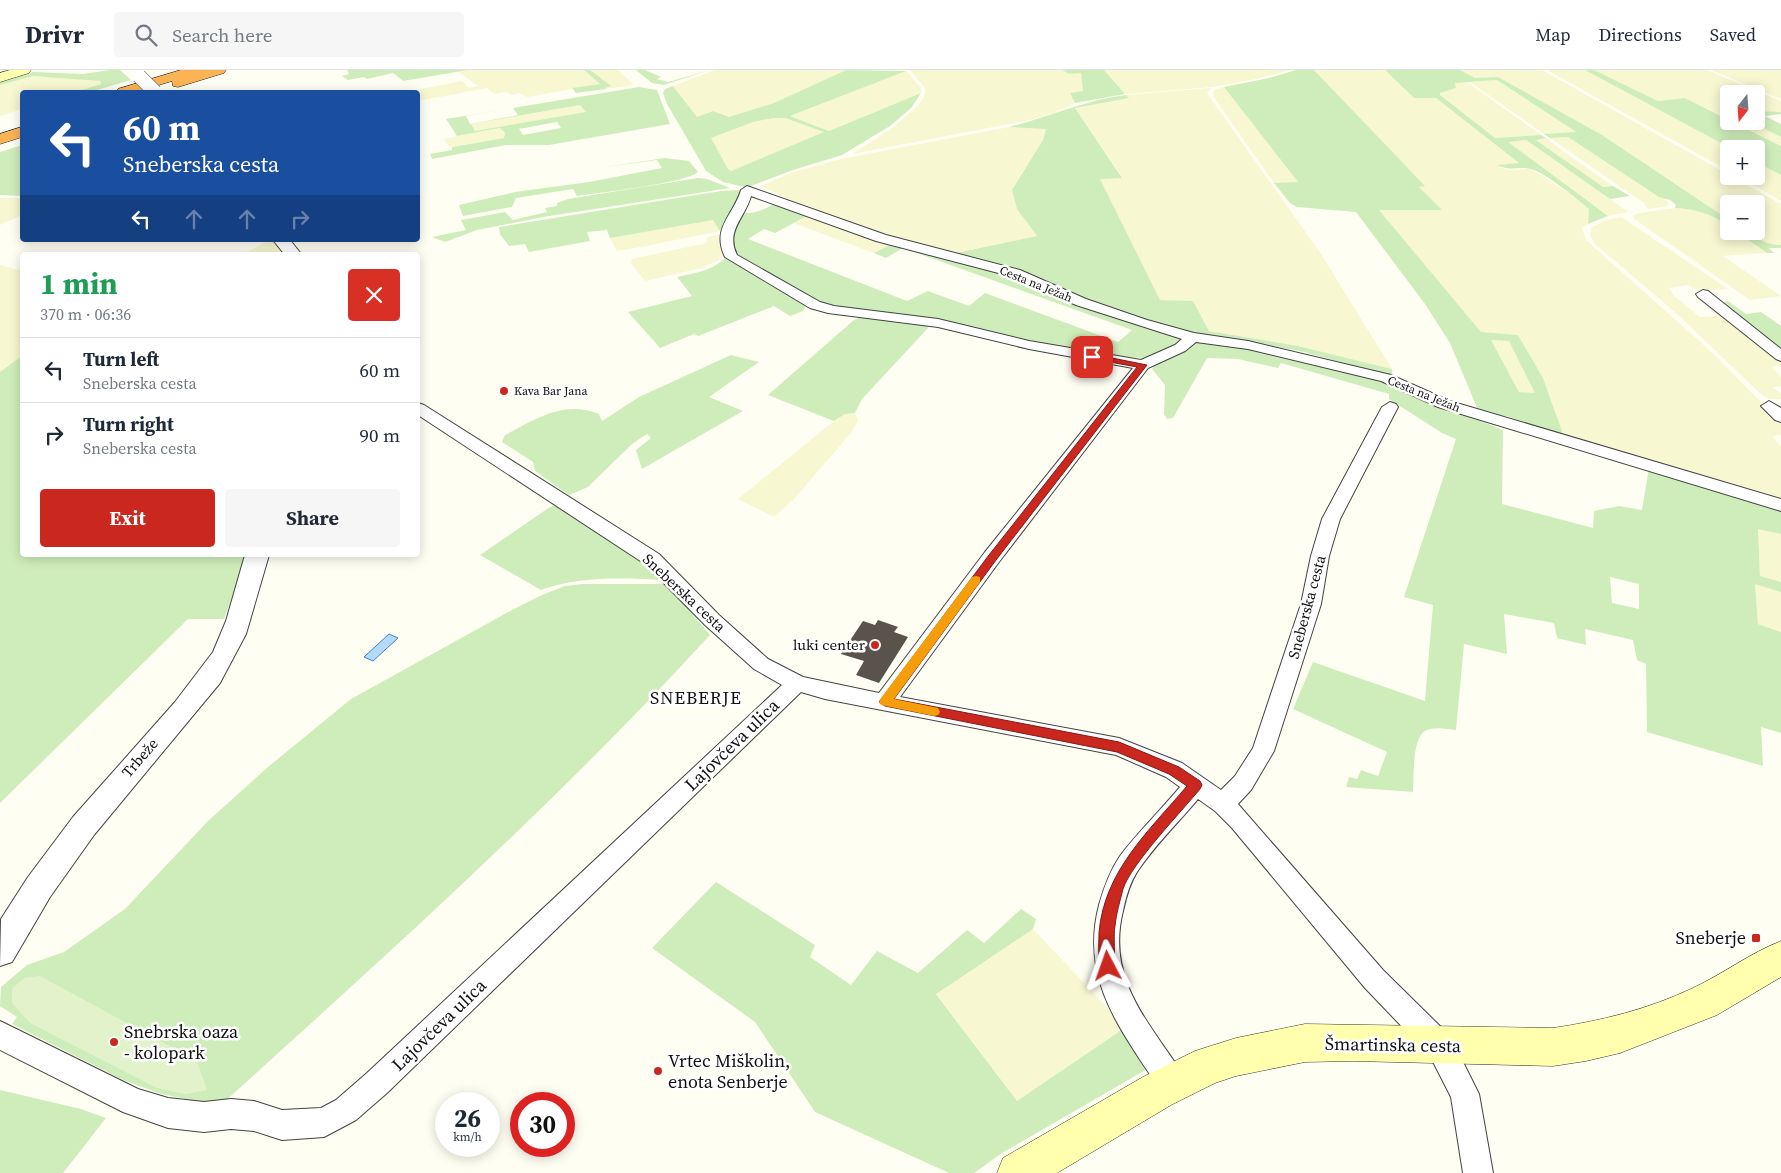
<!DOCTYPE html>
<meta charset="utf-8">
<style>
:root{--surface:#fff;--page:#f6f6f7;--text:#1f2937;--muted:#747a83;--line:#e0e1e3;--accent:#ca281e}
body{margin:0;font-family:"Source Serif 4",serif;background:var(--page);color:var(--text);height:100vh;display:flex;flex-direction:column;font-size:19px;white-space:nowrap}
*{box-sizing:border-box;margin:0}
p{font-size:16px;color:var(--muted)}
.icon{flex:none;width:28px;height:28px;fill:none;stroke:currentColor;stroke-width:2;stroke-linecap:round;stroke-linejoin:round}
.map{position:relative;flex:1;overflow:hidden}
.side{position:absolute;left:20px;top:182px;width:400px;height:305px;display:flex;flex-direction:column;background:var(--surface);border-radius:5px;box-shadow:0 2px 12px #0003}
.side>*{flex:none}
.guide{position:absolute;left:20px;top:20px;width:400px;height:152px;border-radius:5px;box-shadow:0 2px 12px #0003;background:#1a4fa0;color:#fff;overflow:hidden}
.needle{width:32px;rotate:197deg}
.tools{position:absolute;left:1720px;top:15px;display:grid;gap:10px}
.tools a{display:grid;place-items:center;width:45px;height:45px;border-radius:5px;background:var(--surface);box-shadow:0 2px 12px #0003;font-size:25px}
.speed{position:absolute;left:435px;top:1022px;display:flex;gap:10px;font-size:25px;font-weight:700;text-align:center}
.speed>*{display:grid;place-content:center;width:65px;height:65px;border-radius:50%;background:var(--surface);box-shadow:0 2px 12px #0003;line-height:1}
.speed small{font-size:12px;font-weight:400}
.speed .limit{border:8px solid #d22;background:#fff;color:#111}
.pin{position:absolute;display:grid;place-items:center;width:42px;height:42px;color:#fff;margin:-21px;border-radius:10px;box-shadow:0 2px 8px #0006}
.me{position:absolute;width:55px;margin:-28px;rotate:356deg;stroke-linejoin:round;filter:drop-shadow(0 0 4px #0008)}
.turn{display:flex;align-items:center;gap:18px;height:105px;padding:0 20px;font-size:22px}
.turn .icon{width:65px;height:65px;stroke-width:2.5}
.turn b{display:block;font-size:35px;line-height:42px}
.lanes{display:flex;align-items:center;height:48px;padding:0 20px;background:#0003;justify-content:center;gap:25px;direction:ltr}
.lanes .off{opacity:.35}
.round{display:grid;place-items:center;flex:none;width:52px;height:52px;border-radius:5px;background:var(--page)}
.summary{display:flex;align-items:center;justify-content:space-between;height:85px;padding:0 20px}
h1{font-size:30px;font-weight:700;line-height:38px;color:#1e9e55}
.primary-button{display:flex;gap:10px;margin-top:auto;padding:10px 20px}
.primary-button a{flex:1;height:58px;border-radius:5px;background:var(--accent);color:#fff;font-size:20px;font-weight:700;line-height:58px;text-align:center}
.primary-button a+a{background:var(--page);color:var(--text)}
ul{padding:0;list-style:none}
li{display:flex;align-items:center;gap:15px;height:65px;padding:0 20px;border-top:1px solid var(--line)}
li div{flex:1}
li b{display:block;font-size:19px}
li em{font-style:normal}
header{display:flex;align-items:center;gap:30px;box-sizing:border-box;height:70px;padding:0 25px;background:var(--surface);border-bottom:1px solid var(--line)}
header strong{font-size:24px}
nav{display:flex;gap:28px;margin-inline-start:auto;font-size:18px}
.search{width:350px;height:45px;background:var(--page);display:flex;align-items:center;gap:12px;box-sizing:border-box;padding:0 18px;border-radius:5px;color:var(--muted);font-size:19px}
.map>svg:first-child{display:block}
.farmland{fill:#f7f7d1}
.green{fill:#cfedba;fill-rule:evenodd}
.pitch{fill:#e2f3cc}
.water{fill:#b5d9fa;stroke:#3786d6}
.building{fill:#5a534c}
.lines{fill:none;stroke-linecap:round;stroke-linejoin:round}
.minor-casing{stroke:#434343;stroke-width:2}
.tertiary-casing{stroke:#434343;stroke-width:2}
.secondary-casing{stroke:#323232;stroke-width:1}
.motorway-casing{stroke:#212121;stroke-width:1}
.minor{fill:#fff;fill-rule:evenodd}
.tertiary{fill:#fff;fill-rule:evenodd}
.secondary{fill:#ffffae;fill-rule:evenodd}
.motorway{fill:#fcb354;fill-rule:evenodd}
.tertiary-bridge-casing{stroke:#434343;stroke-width:15;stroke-linecap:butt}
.tertiary-bridge{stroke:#fff;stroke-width:14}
.route{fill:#ca281e;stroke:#831a14}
.slow{fill:#f59e0b}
.poi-dot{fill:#ca281e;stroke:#fff;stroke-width:2}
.labels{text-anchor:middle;stroke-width:5;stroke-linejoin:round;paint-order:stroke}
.far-street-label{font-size:12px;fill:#101010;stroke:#fff}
.far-poi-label{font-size:12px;fill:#101010;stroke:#fff;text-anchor:start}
.street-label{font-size:15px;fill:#101010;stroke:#fff}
.poi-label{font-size:15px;fill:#101010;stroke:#fff;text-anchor:end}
.quarter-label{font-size:18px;letter-spacing:1px;fill:#101010;stroke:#fff}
.near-street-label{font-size:18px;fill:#101010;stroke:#fff}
.near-poi-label{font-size:18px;fill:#101010;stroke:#fff;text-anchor:start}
</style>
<header>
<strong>Drivr</strong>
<div class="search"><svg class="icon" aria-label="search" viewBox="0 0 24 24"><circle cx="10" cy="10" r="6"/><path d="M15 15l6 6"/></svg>Search here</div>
<nav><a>Map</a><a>Directions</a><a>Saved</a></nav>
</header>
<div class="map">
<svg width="1781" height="1103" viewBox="0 0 1781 1103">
<rect width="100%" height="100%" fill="#fffef3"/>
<g class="farmland">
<path d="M468,0h116l16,14 -73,13 -8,-4 -8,2 -4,-3 -13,2 -7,-6 -69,13v-9h-12l56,-11 7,7 9,-2 -19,-14z"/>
<path d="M590,0h28l16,15 -28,4 -2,-1 6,-2z"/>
<path d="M715,0h131l-72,33 -45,14 -16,-6 -16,6 -24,-31z"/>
<path d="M910,0h152l7,4 12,-2 2,19 -13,2 5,10 -21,10 -24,7 -178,34 38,-24 28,-24 6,-9 1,-9z"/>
<path d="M1104,0h186l-34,9 -44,8 -87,7z"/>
<path d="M1314,0h71l29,28h22l83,65 -21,2 9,5 24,-1 38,24 20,16 -1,15 -6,4 4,12 132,118 63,65v12l-9,1 9,10v57l-219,-65 -5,-22 -14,-38 -25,-43 -37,-3 -103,-122 63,-1 -23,-22 6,-1z"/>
<path d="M1460,0h82l239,134v41h-14l-21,-14h10v-27h-27v16l-127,-85 -104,-58 -23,1z"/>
<path d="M1547,0h38l147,79h-3v22z"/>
<path d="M1594,0h113l74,31v11l-20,1 -5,-2v-17h-27v10l-11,1 11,6v8l-44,-21 -27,3z"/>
<path d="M1711,0h70v29l-3,-1z"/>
<path d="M906,1l15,17v5l-92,38 -39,-15z"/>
<path d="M27,6l65,3 8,2 1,3 -26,8h-53v17l-22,7v-31z"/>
<path d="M1497,10l80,53 -33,1 -74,-52z"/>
<path d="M1467,12l74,53 -46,3 -55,-43v-2l16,-5 -1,-5z"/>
<path d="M1224,17l14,17 61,79h-25l-61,-87 1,-6z"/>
<path d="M1211,18l-4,5 2,3 112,158 71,115 -94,-23 -89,-15 -16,-30 -33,-1 -61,-122 23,-1 -47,-69 53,-10 -2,-3z"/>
<path d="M580,35l7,7 -112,19 -4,-7z"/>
<path d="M773,48h12l40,14 -94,39 -3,-2 -18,-31 43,-16z"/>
<path d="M1733,51h16l32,16v9z"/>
<path d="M1009,57l37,2 -3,11 -31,50 5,19 20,27 -81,17 -70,-17 -82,-29 -43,-21 30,-13 50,-14z"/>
<path d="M500,58l5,5 -1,5 -55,9 -5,-8z"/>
<path d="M1568,67l98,63 3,6 -21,3 -4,-6 -94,-65z"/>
<path d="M1546,68l18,14 49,34 -10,1 -68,-48z"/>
<path d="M1526,70l70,49 32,23 -20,4 -101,-74z"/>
<path d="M1756,92l25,13v26l-42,-25h17z"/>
<path d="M0,128h22v17l-22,10z"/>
<path d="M1675,138l14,1 24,6 16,11v5h7l31,22 -44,3 58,40 -31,4 -117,-82v-3l7,-2z"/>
<path d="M807,146l81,25 2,4 -16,8 -80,-30z"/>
<path d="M1621,147l107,72 -29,2 -11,-6 -19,3 5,8 26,21 17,-1 -6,-6 7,-1 63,50v7l-9,1 9,10v9l-8,1 8,7v5h-11l-7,-3 -87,-83 -82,-70 -4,-7 1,-8 15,-8z"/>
<path d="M713,149l7,12 -74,15 -29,5 -7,-13z"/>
<path d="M722,163l1,22 -6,6 -15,7 -57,13 -14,-18 1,-4 75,-16v-5z"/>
<path d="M272,170l13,15h-44l21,-11z"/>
<path d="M0,195l22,6v85l-22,16z"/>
<path d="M1491,270l18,1 27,52 -17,-1z"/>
<path d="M855,343l3,8 -7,12 -58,67 -19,17 -36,-18 96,-78 11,-7z"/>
<path d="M1758,458l23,6v48l-21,-6z"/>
<path d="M1755,513l26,9v40l-23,-8z"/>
<path d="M1033,859l83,88 7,12 -106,72 -81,-108z"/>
</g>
<g class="green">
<path d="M110,0h10l11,10 -41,12h-15l26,-8 -1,-3 -67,-5 -33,9v-3l33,-10 50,2z"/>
<path d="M347,0h121l-65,11 -10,-8 -26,6 -3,-2 -16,3 -6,-4 7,-2z"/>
<path d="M584,0h6l21,16 -6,2 1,1 -30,4 -4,-5 28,-4z"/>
<path d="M636,0h9l16,7 -4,2 11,3 41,-12 -45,15 -12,-2z"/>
<path d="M846,0l60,1 -116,45 39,15 92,-38 -10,15 -21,18 -48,29 -49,15 -42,16 -7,1 -21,-5 -17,-11 -39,-67 -4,-11 2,-4 8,-3 24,31 16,-6 16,6 45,-14zM773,48h12l39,14 -93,39 -3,-2 -17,-31 42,-16z"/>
<path d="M1062,0h42l21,24 -50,9 -5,-10 13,-2 -2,-18 -12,1z"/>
<path d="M1296,0h18l111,116 -6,1 23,23h-63l102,122 37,3 25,43 19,53v7l-55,-22 -27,-1 -30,-72 -25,-39 -69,-92 -59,-5 -7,-4 -16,-20 24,-1 -74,-95 45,-9zM1491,270l18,1 26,52 -16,-1z"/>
<path d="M1385,0h75l15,8 23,-1 104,58 127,85v6c-17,-12 -33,-17 -54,-18l1,-3 -6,-5 -11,-3 -91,-60 -18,1 -6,-4 32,-2 -79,-52 -42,3 1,5 -16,5v2l55,43 46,-3 5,3 -10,2 67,47 10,-1 17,10 -20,3 -84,-59 -18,2 100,74 -20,8 1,-15c-12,-10 -43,-36 -58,-40 -13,-3 -20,3 -34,-4l22,-2 -83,-65h-22z"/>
<path d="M1585,0h9l64,31 27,-3 96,48v29l-25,-13v-13h-24z"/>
<path d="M639,17l18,3 13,34 -121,21h-43l-74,14 -2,-5 22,-4v-3l52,-9 1,-5 -5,-5 -43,8 -11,-17zM580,35l6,7 -111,19 -4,-7zM513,38l5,7 -48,9 -4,-8zM557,52l4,6 -38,7 -4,-6z"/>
<path d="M1126,25l3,3 -54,10 47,70 -22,1 60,121 33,1 16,30 89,15 94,23v5l-4,1 -88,-24 -97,-16 -71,-17 -118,-48 -58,-17 81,-17 -20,-27 -5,-19 31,-50 3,-11 -37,-2c40,-10 76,-27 117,-32z"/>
<path d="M1756,41l25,1v2l-16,2 16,8v13l-32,-16h7z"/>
<path d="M22,75v51l-22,-1v-43z"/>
<path d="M665,88l24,3 9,11c-11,11 -101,21 -121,24l-4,-7 -57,9 -4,9 -49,9 -4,-11 56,-13 74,-10 73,-14 -5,-8 -58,8z"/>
<path d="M698,108l9,1 23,9 -187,29 -66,13 -32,12 -13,-5 34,-7 -5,-10 44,-8 8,8 34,-8 -2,-4 12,-2v-3l11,-4z"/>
<path d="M739,120l5,5 -24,36 -7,-11 -103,18 -3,-8 -20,2 3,9 -61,11 -4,-8 -16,2 -9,-12 -1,-7 222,-36z"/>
<path d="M777,132l30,14 -32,17 -11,-4 -16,10 159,62 21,-10 41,15 16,-13 133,49 14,-12 -229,-82 -17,10 -12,-5 16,-8 -2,-4 77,18 216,79 -10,11 -21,9 -32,-1 -78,-13 -84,-21 -128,-15 -78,-41 -18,-16 -3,-13 15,-26c9,4 25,-5 33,-10z"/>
<path d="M1736,161c20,0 22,14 45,14v3h-12l5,5h-7z"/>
<path d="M728,185l78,50 -3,6 -13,5 -16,-10 -76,30 -4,-2 -34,14 -32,-36 64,-16 -15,-19c19,-4 38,-7 51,-22z"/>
<path d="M1728,231l18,13 15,-2 20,14v27l-63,-49z"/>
<path d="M860,247l66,6 2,5 -66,71 -7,14 -10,1 -11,7 -66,-26 86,-75z"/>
<path d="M1199,271l33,3 141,33 130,53 -1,74 91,24 1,-17 25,-5 23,4 7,-42 132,41v25l-23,-5 2,47 21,6v10l-26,-8 3,40 23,8v101l-20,-6 2,39 -116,-34 -1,-68 -9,-4 -4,-20 -48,-11 1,16 -29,-7 -3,-15 -50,-9 3,40 -43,-10 -8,86c-10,-1 -22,-4 -31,1 -13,7 -11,47 -12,61l-67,-5 3,-10 8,2 4,-9 17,6 9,-24 -94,-43 20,-47 112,39 8,-96 -29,-8 52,-158 -14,-6 -53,-34v-5l-108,-31 -3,5 -40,-9 -31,-1 -34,60 -6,1 -3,-5 1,-29 -13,-16 4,-6zM1610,507l29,7v25l-27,-6z"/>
<path d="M731,285l28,7 -50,35 34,14 -101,58 -6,-19 15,-12 -4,-4 -15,10 -44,43 -19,8 -34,-24 -2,-9 -31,-20 3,-7c32,-16 58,-35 94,-21l3,7 37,-24z"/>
<path d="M22,286v199h226l-24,64h-36l-188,184v-431z"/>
<path d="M557,435l69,45 37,30c-42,-2 -82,-4 -122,10l-61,-35 70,-48z"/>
<path d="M582,514h85l43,51c-152,166 -320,317 -487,468l-27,-2 -35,-7 -38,-14 -111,-56 5,-7 -17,-11 1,-19 26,-22 37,-13 61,-43 83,-88 60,-54 83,-68 159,-88 32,-16 23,-9z"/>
<path d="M716,812l99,63 -5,12 41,28 26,-34 41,22 49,-43 17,13 37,-34 15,10 -3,10 -97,65 81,107 106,-72 26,39 -147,85 -28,20h-25l-134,-61 -60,-90 -103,-74z"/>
<path d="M0,1020l81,19 25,9 -43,55h-63z"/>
</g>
<path class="pitch" d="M40,906l157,85 10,29 -21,4 -29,-6 -127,-65 -18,-20v-14l12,-11z"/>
<path class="water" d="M389,564l9,4 -25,23 -9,-4z"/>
<path class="building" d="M878,550l20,7 -4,5 14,5 -29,46 -23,-8 8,-14 -23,-7 22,-33 12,4z"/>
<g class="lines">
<defs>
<g id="minor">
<path d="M747,116l139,49 134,35 66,29 61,21 47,13 54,8 143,34 59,26 331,98v12l-343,-104 -57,-26 -133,-32 -52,-7 -11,9 -37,17 -149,194 -99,135 219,41 63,25 39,27 14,-14 18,-28 48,-144 10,-48 11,-37 60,-112 8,-5 6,2 2,3 -58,112 -11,37 -8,48 -47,147 -23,39 -13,14 145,166 67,66 29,58 14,79h-30l-12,-76 -21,-41 -65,-68 -133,-160 -17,-17 -17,-12c-20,24 -44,47 -61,73 -8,13 -11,25 -14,39 -17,67 25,110 59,162l4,10 -4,10 -10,4 -10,-4c-39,-61 -83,-111 -63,-188 5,-18 11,-34 21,-49 18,-24 41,-46 60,-69l-14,-10 -50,-22 -291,-56 -24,-7 -414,401 -31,27 -32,17 -42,3 -28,-9 -23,-2 -27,3 -36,-4 -45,-16 -123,-62v-29l138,68 30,9 36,4 27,-3 23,2 28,9 39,-2 15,-8 31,-27 415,-388 -28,-16 -49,-44 -60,-61 -227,-149v-12l6,2 235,149 60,61 49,44 35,18 76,16 106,-141 148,-184 -104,-19 -91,-22 -110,-14 -18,-5 -85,-51c-14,-29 8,-41 16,-67zM751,126l125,45 134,35 66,29 106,34 -7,6 -34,15 -112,-19 -91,-22 -104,-13 -14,-4 -83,-47c-12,-24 8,-37 14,-59z"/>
<path d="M1703,220l5,1 73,58v12l-5,-2 -78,-62 -2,-3z"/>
<path d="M1769,331l12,7v14l-6,-2 -14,-14z"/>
</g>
<g id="tertiary">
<path d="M273,170h17l12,15h-17z"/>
<path d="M245,485h24l-23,79 -26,49 -126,152 -44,62 -38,65 -12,4 1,-47 27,-42 45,-60 102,-115 38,-50 13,-31z"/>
</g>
<g id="secondary">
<path d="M10,0h21l-2,3 -29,9v-9z"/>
<path d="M1781,871v36l-64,38 -97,38 -34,8 -33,5 -200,-5 -48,1 -69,14 -21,7 -44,22 -114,68h-60l6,-15 140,-81 52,-26 41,-13 69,-14 248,4c48,-7 96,-19 140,-40 30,-14 57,-35 88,-47z"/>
</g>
<g id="motorway">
<path d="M181,0h45l-2,3 -46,14 -5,-1 -1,-5 -36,11h-20l2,-3z"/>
<path d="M22,57v10l-22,7v-10z"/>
</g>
</defs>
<use href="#minor" class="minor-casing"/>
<use href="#tertiary" class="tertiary-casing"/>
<use href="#secondary" class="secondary-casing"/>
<use href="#motorway" class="motorway-casing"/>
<use href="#minor" class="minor"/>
<use href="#tertiary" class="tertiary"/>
<use href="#secondary" class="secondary"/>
<use href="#motorway" class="motorway"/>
<defs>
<path id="tertiary-bridge" d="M139,6l16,16"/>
</defs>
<use href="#tertiary-bridge" class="tertiary-bridge-casing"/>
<use href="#tertiary-bridge" class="tertiary-bridge"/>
</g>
<path class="route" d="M1092,284l55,11 -151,195 -102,139 225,43 60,25 21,14 2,4 -2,4c-18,22 -69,75 -77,100 -3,12 -7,25 -8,37 -2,10 1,39 -2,45l-5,2 -5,-2c-6,-12 -4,-25 -4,-38 5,-62 50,-102 88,-147l-18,-12 -52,-22 -232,-46 -6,-4 110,-147 148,-188 -49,-9v-3z"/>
<path class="slow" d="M976,506l4,1v5l-86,117 44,9 2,4 -2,3 -4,1 -53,-11 -2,-3 2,-4 91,-121z"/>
<g class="poi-dot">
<circle cx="504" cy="321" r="5"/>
<circle cx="875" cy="575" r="5"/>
<rect x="1751" y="863" width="10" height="10" rx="2.5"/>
<circle cx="114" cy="972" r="5"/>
<circle cx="658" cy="1001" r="5"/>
</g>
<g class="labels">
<g class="far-street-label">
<text transform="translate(1036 214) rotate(22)" y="4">Cesta na Ježah</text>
<text transform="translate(1424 324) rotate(22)" y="4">Cesta na Ježah</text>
</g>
<g class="far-poi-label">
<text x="514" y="325">Kava Bar Jana</text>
</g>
<g class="street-label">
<text transform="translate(684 523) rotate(43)" y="5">Sneberska cesta</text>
<text transform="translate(1307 537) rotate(-75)" y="5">Sneberska cesta</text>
<text transform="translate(140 688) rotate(-49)" y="5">Trbeže</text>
</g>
<g class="poi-label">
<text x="865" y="580">luki center</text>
</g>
<g class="quarter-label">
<text x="696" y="634">SNEBERJE</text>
</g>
<g class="near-street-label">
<text transform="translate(732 675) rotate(-44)" y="6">Lajovčeva ulica</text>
<text transform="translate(439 955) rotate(-44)" y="6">Lajovčeva ulica</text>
<text transform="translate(1393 975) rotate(1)" y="6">Šmartinska cesta</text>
</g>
<g class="near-poi-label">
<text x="1746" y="874" text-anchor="end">Sneberje</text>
<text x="124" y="968">Snebrska oaza<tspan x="124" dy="21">- kolopark</tspan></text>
<text x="668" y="997">Vrtec Miškolin,<tspan x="668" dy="21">enota Senberje</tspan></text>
</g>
</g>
</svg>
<div class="tools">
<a><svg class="needle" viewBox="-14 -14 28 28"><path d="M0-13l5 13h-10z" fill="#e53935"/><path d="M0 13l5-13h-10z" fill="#747a83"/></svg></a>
<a>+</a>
<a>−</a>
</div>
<div class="speed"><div>26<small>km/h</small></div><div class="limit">30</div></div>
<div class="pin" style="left:1092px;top:287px;background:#d93025"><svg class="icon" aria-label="arrive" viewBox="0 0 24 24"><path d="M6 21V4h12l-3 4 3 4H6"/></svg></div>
<svg class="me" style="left:1108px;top:896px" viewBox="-20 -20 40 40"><path d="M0-17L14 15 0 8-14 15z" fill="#ca281e" stroke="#fff" stroke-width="4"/></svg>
<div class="guide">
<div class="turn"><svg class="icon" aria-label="left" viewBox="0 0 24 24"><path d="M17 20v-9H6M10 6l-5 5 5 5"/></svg><div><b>60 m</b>Sneberska cesta</div></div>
<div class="lanes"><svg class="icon" aria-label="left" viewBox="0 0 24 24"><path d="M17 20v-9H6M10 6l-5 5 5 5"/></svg><svg class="icon off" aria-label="ahead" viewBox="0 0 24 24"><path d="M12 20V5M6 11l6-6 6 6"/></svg><svg class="icon off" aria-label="ahead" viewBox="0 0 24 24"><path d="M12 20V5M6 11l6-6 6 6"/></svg><svg class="icon off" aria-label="right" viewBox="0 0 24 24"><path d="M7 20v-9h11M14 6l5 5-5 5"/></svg></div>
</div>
<section class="side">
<div class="summary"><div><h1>1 min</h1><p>370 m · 06:36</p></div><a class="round" style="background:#d93025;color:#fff"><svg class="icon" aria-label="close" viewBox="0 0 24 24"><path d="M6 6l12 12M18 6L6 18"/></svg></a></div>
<ul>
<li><svg class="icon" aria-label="left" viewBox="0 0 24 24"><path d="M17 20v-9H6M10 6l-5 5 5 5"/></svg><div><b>Turn left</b><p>Sneberska cesta</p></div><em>60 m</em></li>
<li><svg class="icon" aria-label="right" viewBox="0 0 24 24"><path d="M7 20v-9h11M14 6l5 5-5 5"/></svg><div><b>Turn right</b><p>Sneberska cesta</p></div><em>90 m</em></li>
</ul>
<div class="primary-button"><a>Exit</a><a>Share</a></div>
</section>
</div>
